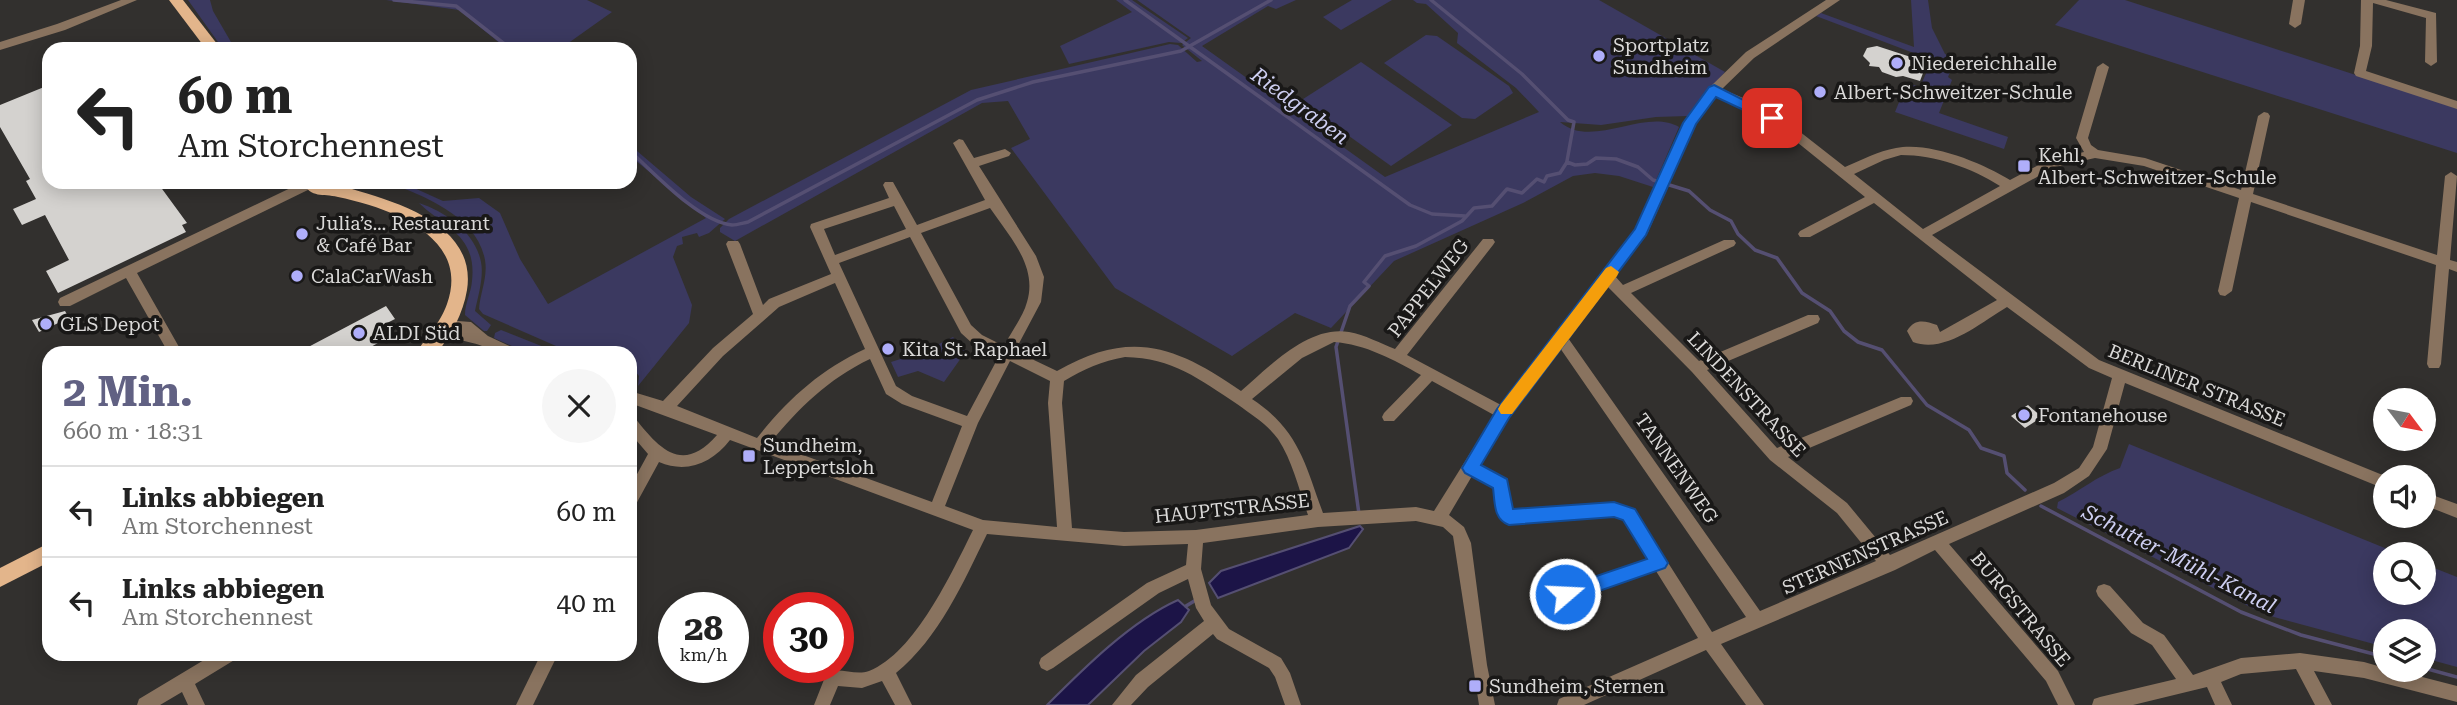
<!DOCTYPE html>
<html lang="de">
<meta charset="utf-8">
<style>
:root{--surface:#fff;--page:#f6f6f6;--text:#222;--muted:#767676;--line:#e0e0e0;--accent:#616183}
body{margin:0;font-family:"Roboto Serif",serif;background:var(--page);color:var(--text);height:100vh;display:flex;flex-direction:column;font-size:26px;white-space:nowrap}
*{box-sizing:border-box;margin:0}
p{font-size:23px;color:var(--muted)}
.icon{flex:none;width:38px;height:38px;fill:none;stroke:currentColor;stroke-width:2;stroke-linecap:round;stroke-linejoin:round}
.map{position:relative;flex:1;overflow:hidden}
.details{position:absolute;left:42px;top:346px;width:595px;height:315px;display:flex;flex-direction:column;background:var(--surface);border-radius:21px;box-shadow:0 4px 18px #0003}
.details>*{flex:none}
.banner{position:absolute;left:42px;top:42px;width:595px;height:147px;border-radius:21px;box-shadow:0 4px 18px #0003;background:#fff;color:var(--text);overflow:hidden}
.needle{width:46px;rotate:122deg}
.buttons{position:absolute;left:2373px;top:388px;display:grid;gap:14px}
.buttons a{display:grid;place-items:center;width:63px;height:63px;border-radius:50%;background:var(--surface);box-shadow:0 4px 18px #0003;font-size:35px}
.speed{position:absolute;left:658px;top:592px;display:flex;gap:14px;font-size:35px;font-weight:700;text-align:center}
.speed>*{display:grid;place-content:center;width:91px;height:91px;border-radius:50%;background:var(--surface);box-shadow:0 4px 18px #0003;line-height:1}
.speed small{font-size:18px;font-weight:400}
.speed .limit{border:10px solid #d22;background:#fff;color:#111}
.pin{position:absolute;display:grid;place-items:center;width:60px;height:60px;color:#fff;margin:-30px;border-radius:14px;box-shadow:0 4px 10px #0006}
.me{position:absolute;width:77px;margin:-38px;rotate:71deg;stroke-linejoin:round;filter:drop-shadow(0 0 5px #0008)}
.turn{display:flex;align-items:center;gap:24px;height:147px;padding:0 21px;font-size:32px}
.turn .icon{width:91px;height:91px;stroke-width:2.5}
.turn b{display:block;font-size:49px;line-height:60px}
.round{display:grid;place-items:center;flex:none;width:74px;height:74px;border-radius:37px;background:var(--page)}
.summary{display:flex;align-items:center;justify-content:space-between;height:119px;padding:0 21px}
h1{font-size:42px;font-weight:700;line-height:52px;color:var(--accent)}
ul{padding:0;list-style:none}
li{display:flex;align-items:center;gap:21px;height:91px;padding:0 21px;border-top:2px solid var(--line)}
li div{flex:1}
li b{display:block;font-size:26px}
li em{font-style:normal}
.map>svg:first-child{display:block}
.green{fill:#3b3960}
.water{fill:#1c1447;stroke:#554f72;stroke-width:2}
.lines{fill:none;stroke-linecap:round;stroke-linejoin:round}
.stream{stroke:#554f72;stroke-width:3.5}
.building{fill:#d4d2cf}
.minor{fill:#89735f;fill-rule:evenodd}
.major{fill:#e3b58b;fill-rule:evenodd}
.route{fill:#1a73e8;stroke:#114b97;stroke-width:2}
.slow{fill:#f59e0b}
.poi-dot{fill:#afaefa;stroke:#191817;stroke-width:2.5}
.labels{text-anchor:middle;stroke-width:7;stroke-linejoin:round;paint-order:stroke}
.poi-label{font-size:19px;fill:#dad9d8;stroke:#191817;text-anchor:start}
.street-label{font-size:19px;fill:#dad9d8;stroke:#191817}
.water-label{font-size:21px;font-style:italic;fill:#cecff2;stroke:#191817}
</style>
<div class="map">
<svg width="2457" height="705" viewBox="0 0 2457 705">
<rect width="100%" height="100%" fill="#32302e"/>
<g class="green">
<path d="M188,0h22l3,11 22,38h-12z"/>
<path d="M386,0h201l25,12 -52,37h-53l-48,-39z"/>
<path d="M1116,0h16l56,38 -7,5 -12,-1 -100,22 -9,-18 72,-34z"/>
<path d="M1137,0h159l-20,9 -8,-3 -66,40 183,131 154,-65 -23,-24 -59,-45 1,-10 -32,-29 -9,-1 -4,-3h186l126,72 -37,44 -32,1 -55,8 -41,-3c32,28 85,-15 119,5l-26,60 -34,-11 -24,-3 -22,3 -50,27 -129,58 -63,67 -36,-15 -63,43 -117,-68 -104,-140 19,-9 -22,-38 -26,2 -247,138 -15,-9v-4l9,-9 242,-129 199,-46 8,1 19,17 5,-1 -20,-16 9,-7z"/>
<path d="M1352,0h40l-51,30 -18,-13z"/>
<path d="M1911,0h17l4,28 13,26 11,4 -8,19 4,3 -13,33 69,24 -4,12 -109,-37 12,-29 13,4 12,-27 -116,-44 5,-3 93,34z"/>
<path d="M2079,0h46l332,108v45l-402,-128z"/>
<path d="M1426,35l11,1 72,50 4,7 -38,26 -13,-1 -78,-55z"/>
<path d="M1361,62l91,63 -61,41 -91,-65z"/>
<path d="M630,145l61,52 34,22 -16,14 -10,4 -2,-4 -15,4 1,7 -6,2 -4,11 19,48 -3,18 -51,63 1,-10 -9,-11v-11l-58,-1 -89,-39 -4,-5c1,-16 9,-32 6,-49 -8,-44 -61,-64 -98,-78h14l42,19 36,-3 21,15 20,46 28,45 158,-86 -76,-62z"/>
<path d="M419,203c27,9 56,29 62,59 3,15 -3,34 -6,49l16,14 -4,6h-3l-19,-16c0,-12 6,-22 7,-34 5,-46 -27,-53 -53,-78z"/>
<path d="M501,330l58,23h-32l-33,-15 1,-5z"/>
<path d="M953,337l13,14 -22,31 -26,-11 -20,6 -7,-15 32,-10z"/>
<path d="M2129,444l273,111h-17v38h39v-29l33,13v90l-33,-9v-26h-39v15l-111,-30 -20,-8 -197,-101 1,-6c22,-11 39,-26 62,-34z"/>
</g>
<g class="water">
<path d="M1360,526l3,3 -14,19 -131,50 -9,-15 12,-12z"/>
<path d="M1178,600l11,10 -8,12 -37,29 -56,54h-41c36,-36 84,-84 131,-105z"/>
</g>
<g class="lines">
<g class="stream">
<path d="M394,0l62,6 55,43"/>
<path d="M1125,0l285,205 22,9 33,2"/>
<path d="M1431,0l91,74 46,46 6,2 -7,39"/>
<path d="M630,151c24,22 69,71 102,74 5,0 11,-2 16,-3l229,-122 56,-18 148,-31 90,-51"/>
<path d="M2041,506l200,106 60,23 84,22"/>
<path d="M1359,514l-23,-167 14,-41 19,-20 -5,-4 21,-26 31,-10 46,-25 12,-13 18,-2 15,-17 15,4 15,-14 7,3 3,-6 13,-3 7,-11 8,3 12,-1 9,-6 20,1 22,8 15,13 36,11 21,19 21,11 7,13 17,16 22,8 25,35 28,18 14,20 14,11 24,8 45,55 42,25 12,18 23,8 3,17 18,17"/>
<path d="M1186,606l10,-6"/>
<path d="M2424,668l33,9"/>
</g>
</g>
<g class="building">
<path d="M1877,46l46,15 3,4 -6,16 -17,-5 -7,1 -14,-5 -3,-5 -10,-1 1,-3 -7,-7 4,-8z"/>
<path d="M49,85v97h108l30,41 -5,2 4,7 -128,61 -12,-22 23,-11 -24,-45 -23,10 -9,-16 23,-10 -10,-18 4,-2 -30,-52v-22z"/>
<path d="M386,306l9,13 -16,8 8,11 -29,16h-63z"/>
<path d="M65,311l4,7 -30,14 -7,-12z"/>
<path d="M2028,405l14,12 -17,11 -14,-12z"/>
</g>
<g class="lines">
<g class="minor">
<path d="M121,0h16l-72,30 -65,20v-8l57,-18z"/>
<path d="M1826,0h14l-86,58 -32,31 40,17 28,18 55,43c17,-7 33,-16 51,-19 33,-7 87,15 114,32l38,-20 36,-8 -8,-14 21,-71 6,-4 6,4 -21,71 3,7 7,5 47,8 96,32 17,-74 6,-4 4,1 2,3 -17,78 184,61 8,-79 6,-4 6,4 -7,84 7,2v10l-8,-3 -8,95 -2,4h-10l-2,-4 9,-99 -185,-63 -19,89 -7,5 -5,-1 -2,-4 21,-93 -95,-32 -49,-8 -40,9 -123,68 167,125 291,118h-5v10l-5,-1 -255,-104 -18,66 -18,27 -25,17 -115,51 109,127 17,34h-17l-12,-24 -111,-131 -40,20 -174,74 43,61h-18l-40,-55 -122,55h-27l2,-6 139,-61 -42,-67 -91,30 -6,-2 -2,-5 2,-5 90,-30 -25,-40 -10,-3 -105,8c-15,-6 -14,-22 -16,-36l-21,-12 -23,39 15,12 7,16 16,122 8,40h-16l-26,-169 -10,-9 -27,-6 -98,6 -115,16 -2,26 10,36 18,24 52,29 9,15 11,32h-16l-10,-28 -6,-9 -52,-29 -4,-5 -65,53 -17,18h-19l24,-30 68,-54 -8,-13 -8,-29 -29,14 -106,75 -6,3 -6,-3 -2,-5 2,-5 106,-75 39,-18 2,-21 -64,2 -137,-12c-24,49 -48,104 -91,139l16,32h-17l-13,-24 -20,7 -24,-2 -8,19h-16l13,-33c14,-5 28,4 42,-1 46,-18 83,-99 104,-141l-243,-90c-18,23 -43,34 -71,22l-24,44 -5,2v-21l18,-33 -18,-21v-17l5,2c25,32 48,56 82,17l-87,-32v-12l33,10 50,-53 40,-34 -27,-70 2,-3h10l2,3 23,61 6,-6 62,-25 -21,-47 1,-3 78,-26 -6,-13 2,-3h8l24,43 68,-25 -32,-57 6,-4 4,1 11,18 31,-9 6,4 -2,3 -30,10 57,90 8,21 -3,25 -26,49 42,20c73,-42 118,-26 184,20 28,-24 67,-66 108,-59 16,3 31,11 46,17l88,-110h10l2,3 -2,3 -86,110 94,50 134,-175 49,-107 26,-36 36,-35zM1716,96l38,16 28,18 83,67 -65,34 -2,3 2,3h10l64,-34 123,97 -57,32 -3,-7c-12,-4 -22,-7 -30,6l6,11c32,12 67,-19 94,-35l82,61 23,10 -19,69 -14,21 -25,15 -164,72 -43,-52 -59,-46 123,-52 2,-4 -2,-4h-10l-124,51 -70,-78 111,-47 2,-4 -2,-4h-10l-109,46 -68,-68 103,-47 2,-3 -2,-3h-10l-101,45 -8,-9 33,-44 48,-108zM1901,155c34,0 71,13 99,31l-77,43 -69,-55 30,-14zM894,206l12,23 -71,26 -11,-26zM990,208c19,28 48,58 37,94 -4,15 -16,30 -23,44l-22,-11 -11,-10 -50,-92zM910,237l51,96 11,10 27,13 -32,60 -55,-20 -16,-10 -57,-123zM835,283l30,66c-45,21 -77,50 -108,89l-80,-32 46,-50 56,-49zM1607,286l85,86 78,88 67,53 39,48 -116,50 -192,-273zM1334,342c31,2 60,18 87,33l-37,38 -2,4 2,4h10l38,-40 62,34 -60,96 -18,-4 -93,6c-18,-49 -24,-83 -71,-114l50,-41zM1560,348l186,269 -34,15 -78,-123 -20,-7 -102,8 -7,-31 -26,-14 29,-48zM1125,357c48,1 74,22 112,47 15,11 30,20 41,35 15,23 21,51 30,76l-112,15 -72,2 -52,-4 -10,-125 2,-22c20,-12 38,-20 61,-24zM870,359l16,35 16,10 60,22 -30,76 -162,-59c29,-35 58,-64 100,-84zM1010,361l40,20 -2,22 9,124 -74,-7 -38,-14 33,-83z"/>
<path d="M2293,0h12l-4,24 -6,4 -6,-4z"/>
<path d="M2361,0h25l50,13 1,49 -6,4 -6,-4 1,-44 -53,-15 -1,43 -6,25 91,30v8l-101,-33 -2,-3 6,-27z"/>
<path d="M303,182h12l1,2 -2,3 -177,86 46,81h-14l-43,-76 -56,28h-10l-2,-4 2,-4z"/>
<path d="M445,320l26,2 17,14 30,14 2,4c-19,0 -21,-2 -38,-8 -17,-7 -33,-4 -44,-21z"/>
<path d="M2424,492l33,12v14l-33,-13z"/>
<path d="M2104,584l6,2 33,37 21,12 29,40 48,-17 59,-5 64,9 21,6v2h10l62,16v16l-93,-24 -50,-7 18,34h-17l-19,-36 -55,5 -20,8 11,23h-17l-8,-18 -74,18h-41l2,-6 6,-2 76,-18 -24,-34 -21,-12 -33,-37 -2,-5 2,-5z"/>
<path d="M214,654h24l-2,5 -41,25 10,21h-17l-6,-13 -22,13h-23l2,-6z"/>
<path d="M541,654h17l-25,51h-17z"/>
</g>
<g class="major">
<path d="M169,0h14l38,49h-15z"/>
<path d="M302,182l26,3 31,-3 -7,7c48,14 125,37 115,101 -4,24 -16,46 -31,64h-20c10,-18 23,-28 31,-50 24,-67 -56,-96 -109,-107 -16,-4 -26,2 -36,-15z"/>
<path d="M49,543v19l-49,25v-19z"/>
</g>
</g>
<path class="route" d="M1714,85l65,33 -7,5 -5,-2 -51,-24 -20,27 -50,111 -137,183 -28,47 26,14 6,30 101,-7 21,7 33,54 -3,5 -100,35 -7,-3 -2,-6 2,-5 89,-30 -24,-39 -9,-3 -105,8c-16,-6 -14,-23 -16,-37l-28,-15 -3,-5 35,-59 138,-180 48,-106 26,-36z"/>
<path class="slow" d="M1611,266l8,6 -2,4 -105,138h-11l-3,-5 3,-5 105,-136z"/>
<g class="poi-dot">
<circle cx="1599" cy="56" r="7"/>
<circle cx="1897" cy="63" r="7"/>
<circle cx="1820" cy="92" r="7"/>
<rect x="2017" y="159" width="14" height="14" rx="3.5"/>
<circle cx="302" cy="234" r="7"/>
<circle cx="297" cy="276" r="7"/>
<circle cx="46" cy="324" r="7"/>
<circle cx="359" cy="333" r="7"/>
<circle cx="888" cy="349" r="7"/>
<circle cx="2024" cy="415" r="7"/>
<rect x="742" y="449" width="14" height="14" rx="3.5"/>
<rect x="1468" y="679" width="14" height="14" rx="3.5"/>
</g>
<g class="labels">
<g class="poi-label">
<text x="1613" y="52">Sportplatz<tspan x="1613" dy="22">Sundheim</tspan></text>
<text x="1911" y="70">Niedereichhalle</text>
<text x="1834" y="99">Albert-Schweitzer-Schule</text>
<text x="2038" y="162">Kehl,<tspan x="2038" dy="22">Albert-Schweitzer-Schule</tspan></text>
<text x="316" y="230">Julia’s… Restaurant<tspan x="316" dy="22">&amp; Café Bar</tspan></text>
<text x="311" y="283">CalaCarWash</text>
<text x="60" y="331">GLS Depot</text>
<text x="373" y="340">ALDI Süd</text>
<text x="902" y="356">Kita St. Raphael</text>
<text x="2038" y="422">Fontanehouse</text>
<text x="763" y="452">Sundheim,<tspan x="763" dy="22">Leppertsloh</tspan></text>
<text x="1489" y="693">Sundheim, Sternen</text>
</g>
<g class="street-label">
<text transform="translate(1428 288) rotate(-52)" y="7">PAPPELWEG</text>
<text transform="translate(2197 385) rotate(22)" y="7">BERLINER STRASSE</text>
<text transform="translate(1747 394) rotate(47)" y="7">LINDENSTRASSE</text>
<text transform="translate(1677 468) rotate(55)" y="7">TANNENWEG</text>
<text transform="translate(1232 508) rotate(-6)" y="7">HAUPTSTRASSE</text>
<text transform="translate(1865 552) rotate(-24)" y="7">STERNENSTRASSE</text>
<text transform="translate(2021 609) rotate(50)" y="7">BURGSTRASSE</text>
</g>
<g class="water-label">
<text transform="translate(1300 106) rotate(36)" y="7">Riedgraben</text>
<text transform="translate(2179 559) rotate(27)" y="7">Schutter-Mühl-Kanal</text>
</g>
</g>
</svg>
<div class="buttons">
<a><svg class="needle" viewBox="-14 -14 28 28"><path d="M0-13l5 13h-10z" fill="#e53935"/><path d="M0 13l5-13h-10z" fill="#767676"/></svg></a>
<a><svg class="icon" aria-label="sound" viewBox="0 0 24 24"><path d="M4 9h4l5-4v14l-5-4H4zM17 9q2 3 0 6"/></svg></a>
<a><svg class="icon" aria-label="search" viewBox="0 0 24 24"><circle cx="10" cy="10" r="6"/><path d="M15 15l6 6"/></svg></a>
<a><svg class="icon" aria-label="layers" viewBox="0 0 24 24"><path d="M12 4l9 5-9 5-9-5zM3 14l9 5 9-5"/></svg></a>
</div>
<div class="speed"><div>28<small>km/h</small></div><div class="limit">30</div></div>
<div class="pin" style="left:1772px;top:118px;background:#d93025"><svg class="icon" aria-label="arrive" viewBox="0 0 24 24"><path d="M6 21V4h12l-3 4 3 4H6"/></svg></div>
<svg class="me" style="left:1565px;top:594px" viewBox="-20 -20 40 40"><circle r="17" fill="#1a73e8" stroke="#fff" stroke-width="3"/><path d="M0-11L8 9 0 5-8 9z" fill="#fff"/></svg>
<div class="banner">
<div class="turn"><svg class="icon" aria-label="left" viewBox="0 0 24 24"><path d="M17 20v-9H6M10 6l-5 5 5 5"/></svg><div><b>60 m</b>Am Storchennest</div></div>
</div>
<section class="details">
<div class="summary"><div><h1>2 Min.</h1><p>660 m · 18:31</p></div><a class="round"><svg class="icon" aria-label="close" viewBox="0 0 24 24"><path d="M6 6l12 12M18 6L6 18"/></svg></a></div>
<ul>
<li><svg class="icon" aria-label="left" viewBox="0 0 24 24"><path d="M17 20v-9H6M10 6l-5 5 5 5"/></svg><div><b>Links abbiegen</b><p>Am Storchennest</p></div><em>60 m</em></li>
<li><svg class="icon" aria-label="left" viewBox="0 0 24 24"><path d="M17 20v-9H6M10 6l-5 5 5 5"/></svg><div><b>Links abbiegen</b><p>Am Storchennest</p></div><em>40 m</em></li>
</ul>
</section>
</div>
